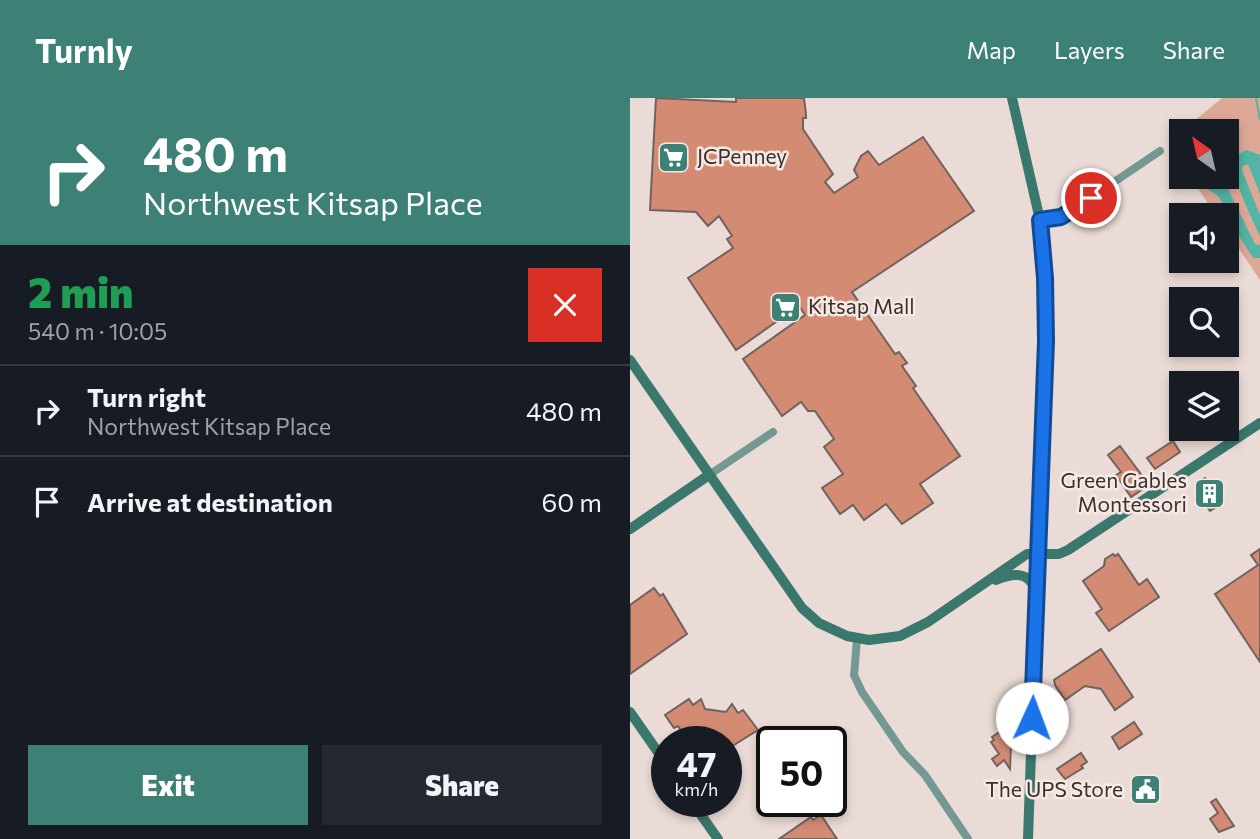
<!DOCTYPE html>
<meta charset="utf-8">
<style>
:root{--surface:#171b24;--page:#242831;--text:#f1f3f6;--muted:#9ea1a6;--line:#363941;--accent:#3c8076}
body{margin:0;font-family:Commissioner,sans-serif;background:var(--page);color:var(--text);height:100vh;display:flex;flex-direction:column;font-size:26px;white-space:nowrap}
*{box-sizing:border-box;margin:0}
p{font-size:23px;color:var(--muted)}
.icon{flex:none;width:38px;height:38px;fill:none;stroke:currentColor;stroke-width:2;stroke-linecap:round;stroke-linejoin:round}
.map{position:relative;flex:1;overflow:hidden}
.side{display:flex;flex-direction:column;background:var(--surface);width:630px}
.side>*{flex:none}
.banner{background:#3c8076;color:#fff;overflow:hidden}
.needle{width:46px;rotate:326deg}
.controls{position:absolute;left:539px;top:21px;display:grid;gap:14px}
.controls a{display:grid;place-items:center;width:70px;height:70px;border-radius:0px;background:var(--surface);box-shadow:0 4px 10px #0003;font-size:35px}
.speed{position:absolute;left:21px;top:628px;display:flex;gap:14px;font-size:35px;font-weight:700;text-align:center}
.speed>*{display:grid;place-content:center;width:91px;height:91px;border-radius:50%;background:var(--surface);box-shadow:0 4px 10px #0003;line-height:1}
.speed small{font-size:18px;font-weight:400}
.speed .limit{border:4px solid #111;border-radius:10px;background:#fff;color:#111}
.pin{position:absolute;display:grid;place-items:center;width:60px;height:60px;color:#fff;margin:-30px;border:4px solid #fff;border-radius:50%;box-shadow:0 2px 7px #0007}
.me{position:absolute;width:77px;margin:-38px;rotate:2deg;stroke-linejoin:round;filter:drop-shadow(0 0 5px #0008)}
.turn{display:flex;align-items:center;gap:24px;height:147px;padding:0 28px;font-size:32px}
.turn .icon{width:91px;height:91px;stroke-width:2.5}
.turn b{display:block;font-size:49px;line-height:60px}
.round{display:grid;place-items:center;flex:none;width:74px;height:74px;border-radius:0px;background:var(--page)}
.overview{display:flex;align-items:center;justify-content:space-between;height:119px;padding:0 28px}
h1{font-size:42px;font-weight:800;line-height:52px;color:#1e9e55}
.cta{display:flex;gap:14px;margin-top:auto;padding:14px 28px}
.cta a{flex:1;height:80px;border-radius:0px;background:var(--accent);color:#fff;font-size:28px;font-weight:800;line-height:80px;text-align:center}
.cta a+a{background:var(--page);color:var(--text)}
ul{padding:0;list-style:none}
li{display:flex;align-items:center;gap:21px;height:91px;padding:0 28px;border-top:2px solid var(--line)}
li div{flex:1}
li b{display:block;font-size:26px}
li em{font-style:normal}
header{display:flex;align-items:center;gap:42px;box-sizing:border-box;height:98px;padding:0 35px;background:var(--accent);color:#fff}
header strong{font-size:33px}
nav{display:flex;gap:38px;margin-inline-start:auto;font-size:24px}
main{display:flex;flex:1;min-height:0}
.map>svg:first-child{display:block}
.green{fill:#dea897}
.water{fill:#52b5a5}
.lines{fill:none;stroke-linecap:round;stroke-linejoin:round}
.stream{stroke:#52b5a5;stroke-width:2}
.building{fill:#d48b74;stroke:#70625d;stroke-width:2}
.street{stroke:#739992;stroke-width:8}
.secondary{stroke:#3a776d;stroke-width:10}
.route-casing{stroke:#114b97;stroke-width:18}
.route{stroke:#1a73e8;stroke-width:12}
.labels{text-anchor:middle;stroke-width:5;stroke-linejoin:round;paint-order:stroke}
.poi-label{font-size:21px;fill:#36302e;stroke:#f8e8e3;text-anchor:start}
</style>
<header>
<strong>Turnly</strong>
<nav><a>Map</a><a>Layers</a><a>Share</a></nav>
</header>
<main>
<section class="side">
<div class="banner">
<div class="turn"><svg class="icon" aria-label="right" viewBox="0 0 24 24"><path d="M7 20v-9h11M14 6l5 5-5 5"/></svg><div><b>480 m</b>Northwest Kitsap Place</div></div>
</div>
<div class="overview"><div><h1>2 min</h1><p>540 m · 10:05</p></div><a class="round" style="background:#d93025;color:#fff"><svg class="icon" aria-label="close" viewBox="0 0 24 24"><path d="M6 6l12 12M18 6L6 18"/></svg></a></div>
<ul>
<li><svg class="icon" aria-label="right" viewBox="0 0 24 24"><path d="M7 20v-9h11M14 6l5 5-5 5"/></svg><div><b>Turn right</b><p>Northwest Kitsap Place</p></div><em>480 m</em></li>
<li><svg class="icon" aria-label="arrive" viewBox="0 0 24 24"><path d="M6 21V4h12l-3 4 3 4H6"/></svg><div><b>Arrive at destination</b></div><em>60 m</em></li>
</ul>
<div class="cta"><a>Exit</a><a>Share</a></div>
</section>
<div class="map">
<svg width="630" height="741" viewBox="0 0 630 741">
<rect width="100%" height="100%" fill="#ebdbd6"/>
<path class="green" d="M592,0h38v182l-33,-49v-16h-11l-26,-38h37v-46h-45z"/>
<g class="water">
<path d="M616,52l14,5v39l-12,-30 -5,2 -1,4 18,45v21c-8,-18 -31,-61 -25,-80z"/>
<path d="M571,79h21l33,67 5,1v13h-7l-14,-22 -1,-8 -20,-32 -9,-6z"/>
</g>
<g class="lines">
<path class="stream" d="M626,0l4,21"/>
</g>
<g class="building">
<path d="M26,0l80,4v-4h68l2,16v4h-3v11l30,45 -8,8 9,11 24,-16 -4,-7 7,-14 7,-5 11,14 44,-28 51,74 -122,81 43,62 4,-2 8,11 -5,3 14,20 -3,2 47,68 -40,28 13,19 -31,21 -16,-20 -22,16 -11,-15 -13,9 -18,-26 21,-14 -19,-27 10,-8 -19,-28h-7l-7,-9 -19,14 -39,-57 62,-44 -6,-9 -63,44 -48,-72 45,-30 -6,-9 5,-3 -13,-20 -11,10 -12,-14 -46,-2z"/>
<path d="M543,343l7,11 -25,17 -8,-11z"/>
<path d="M490,348l29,39 -18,12 -15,-22 5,-3 -13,-17z"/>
<path d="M575,380l18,25 -13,8 -5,-8 3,-2 -11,-18z"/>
<path d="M630,451v113l-45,-68 43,-29 -7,-10z"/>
<path d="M483,456l2,2 3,-2 21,31 8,-6 12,18 -50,34 -13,-18 6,-4 -19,-28 21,-15 1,-7z"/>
<path d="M24,490l6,8 3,-2 24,40 -57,40v-69z"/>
<path d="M471,551l32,48 -18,13 -14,-21 -16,-3 -20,14 -10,-15 -1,-5z"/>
<path d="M59,601l4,6 8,-6 4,10 21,3 6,-8 6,9 5,-3 15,20 -32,20v-8h-10l-6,-9 -13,9h-9l-10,-16 -4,2 -9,-13z"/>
<path d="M504,624l8,12 -23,15 -7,-12z"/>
<path d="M371,633l10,15 -1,23 -6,-9 -7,6 -5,-7 7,-5 -8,-12 3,-2 -2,-3z"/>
<path d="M451,655l6,9 -6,4 2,2 -18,11 -8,-10z"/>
<path d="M586,701l18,27 -15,6 -9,-13 8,-6 -7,-11z"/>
<path d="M191,717l16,24h-58l32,-22 2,3z"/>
</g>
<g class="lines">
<g class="street">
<path d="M410,122l13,-1 15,-6 92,-62"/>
<path d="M79,377l64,-43"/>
<path d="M227,541l-3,36 8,17 41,60 22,23 43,64"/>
</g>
<g class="secondary">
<path d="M382,0l28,122 5,58v74l-17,487"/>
<path d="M0,262l172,248 17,15 28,13 22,4 31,-4 28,-14 99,-68h32l9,-4 192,-127"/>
<path d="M0,431l79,-54"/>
<path d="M366,482c16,-7 32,-9 39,9"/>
<path d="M0,614l37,53"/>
<path d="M62,704l26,37"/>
</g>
</g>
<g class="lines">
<defs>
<path id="route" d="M402,620l14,-377 -1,-63 -5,-58 21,-3 30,-19"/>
</defs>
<use href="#route" class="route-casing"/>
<use href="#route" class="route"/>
</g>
<defs>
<symbol id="supermarket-square" viewBox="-11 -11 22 22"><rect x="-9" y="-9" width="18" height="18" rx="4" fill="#3c8076" stroke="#f8e8e3"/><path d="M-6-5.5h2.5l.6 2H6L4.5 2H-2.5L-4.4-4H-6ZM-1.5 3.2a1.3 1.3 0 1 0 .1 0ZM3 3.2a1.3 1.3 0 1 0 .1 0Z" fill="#fff"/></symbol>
<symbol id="building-square" viewBox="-11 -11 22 22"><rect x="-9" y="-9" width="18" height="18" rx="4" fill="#3c8076" stroke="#f8e8e3"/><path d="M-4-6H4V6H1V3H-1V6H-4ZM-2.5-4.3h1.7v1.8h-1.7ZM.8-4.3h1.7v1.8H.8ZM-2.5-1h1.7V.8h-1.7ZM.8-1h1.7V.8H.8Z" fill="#fff"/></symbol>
<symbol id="civic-square" viewBox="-11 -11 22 22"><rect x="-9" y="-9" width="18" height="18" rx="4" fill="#3c8076" stroke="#f8e8e3"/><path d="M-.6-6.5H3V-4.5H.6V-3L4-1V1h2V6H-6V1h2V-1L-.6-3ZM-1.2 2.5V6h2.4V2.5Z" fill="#fff"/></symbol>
</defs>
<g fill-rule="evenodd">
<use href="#supermarket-square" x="26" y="42" width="35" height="35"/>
<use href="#supermarket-square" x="138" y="192" width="35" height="35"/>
<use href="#building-square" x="562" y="378" width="35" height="35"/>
<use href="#civic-square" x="498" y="674" width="35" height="35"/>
</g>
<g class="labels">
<g class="poi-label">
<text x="67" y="66">JCPenney</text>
<text x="178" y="216">Kitsap Mall</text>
<text x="557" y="390" text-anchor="end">Green Gables<tspan x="557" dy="24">Montessori</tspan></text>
<text x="493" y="699" text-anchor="end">The UPS Store</text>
</g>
</g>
</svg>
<div class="controls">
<a><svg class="needle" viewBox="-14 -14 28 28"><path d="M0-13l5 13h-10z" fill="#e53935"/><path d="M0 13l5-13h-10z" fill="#9ea1a6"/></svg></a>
<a><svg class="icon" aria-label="sound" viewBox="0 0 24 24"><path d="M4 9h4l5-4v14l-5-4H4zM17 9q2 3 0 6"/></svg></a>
<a><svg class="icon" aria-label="search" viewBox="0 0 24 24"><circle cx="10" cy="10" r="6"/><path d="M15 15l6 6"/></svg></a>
<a><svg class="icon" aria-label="layers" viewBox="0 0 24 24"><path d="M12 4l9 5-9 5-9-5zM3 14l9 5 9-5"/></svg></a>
</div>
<div class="speed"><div>47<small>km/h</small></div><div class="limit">50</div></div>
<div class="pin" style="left:461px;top:100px;background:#d93025"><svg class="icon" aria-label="arrive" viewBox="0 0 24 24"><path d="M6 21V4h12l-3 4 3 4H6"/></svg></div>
<svg class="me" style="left:402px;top:620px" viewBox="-20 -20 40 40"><circle r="19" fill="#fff"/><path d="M0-13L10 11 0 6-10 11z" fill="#1a73e8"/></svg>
</div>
</main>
